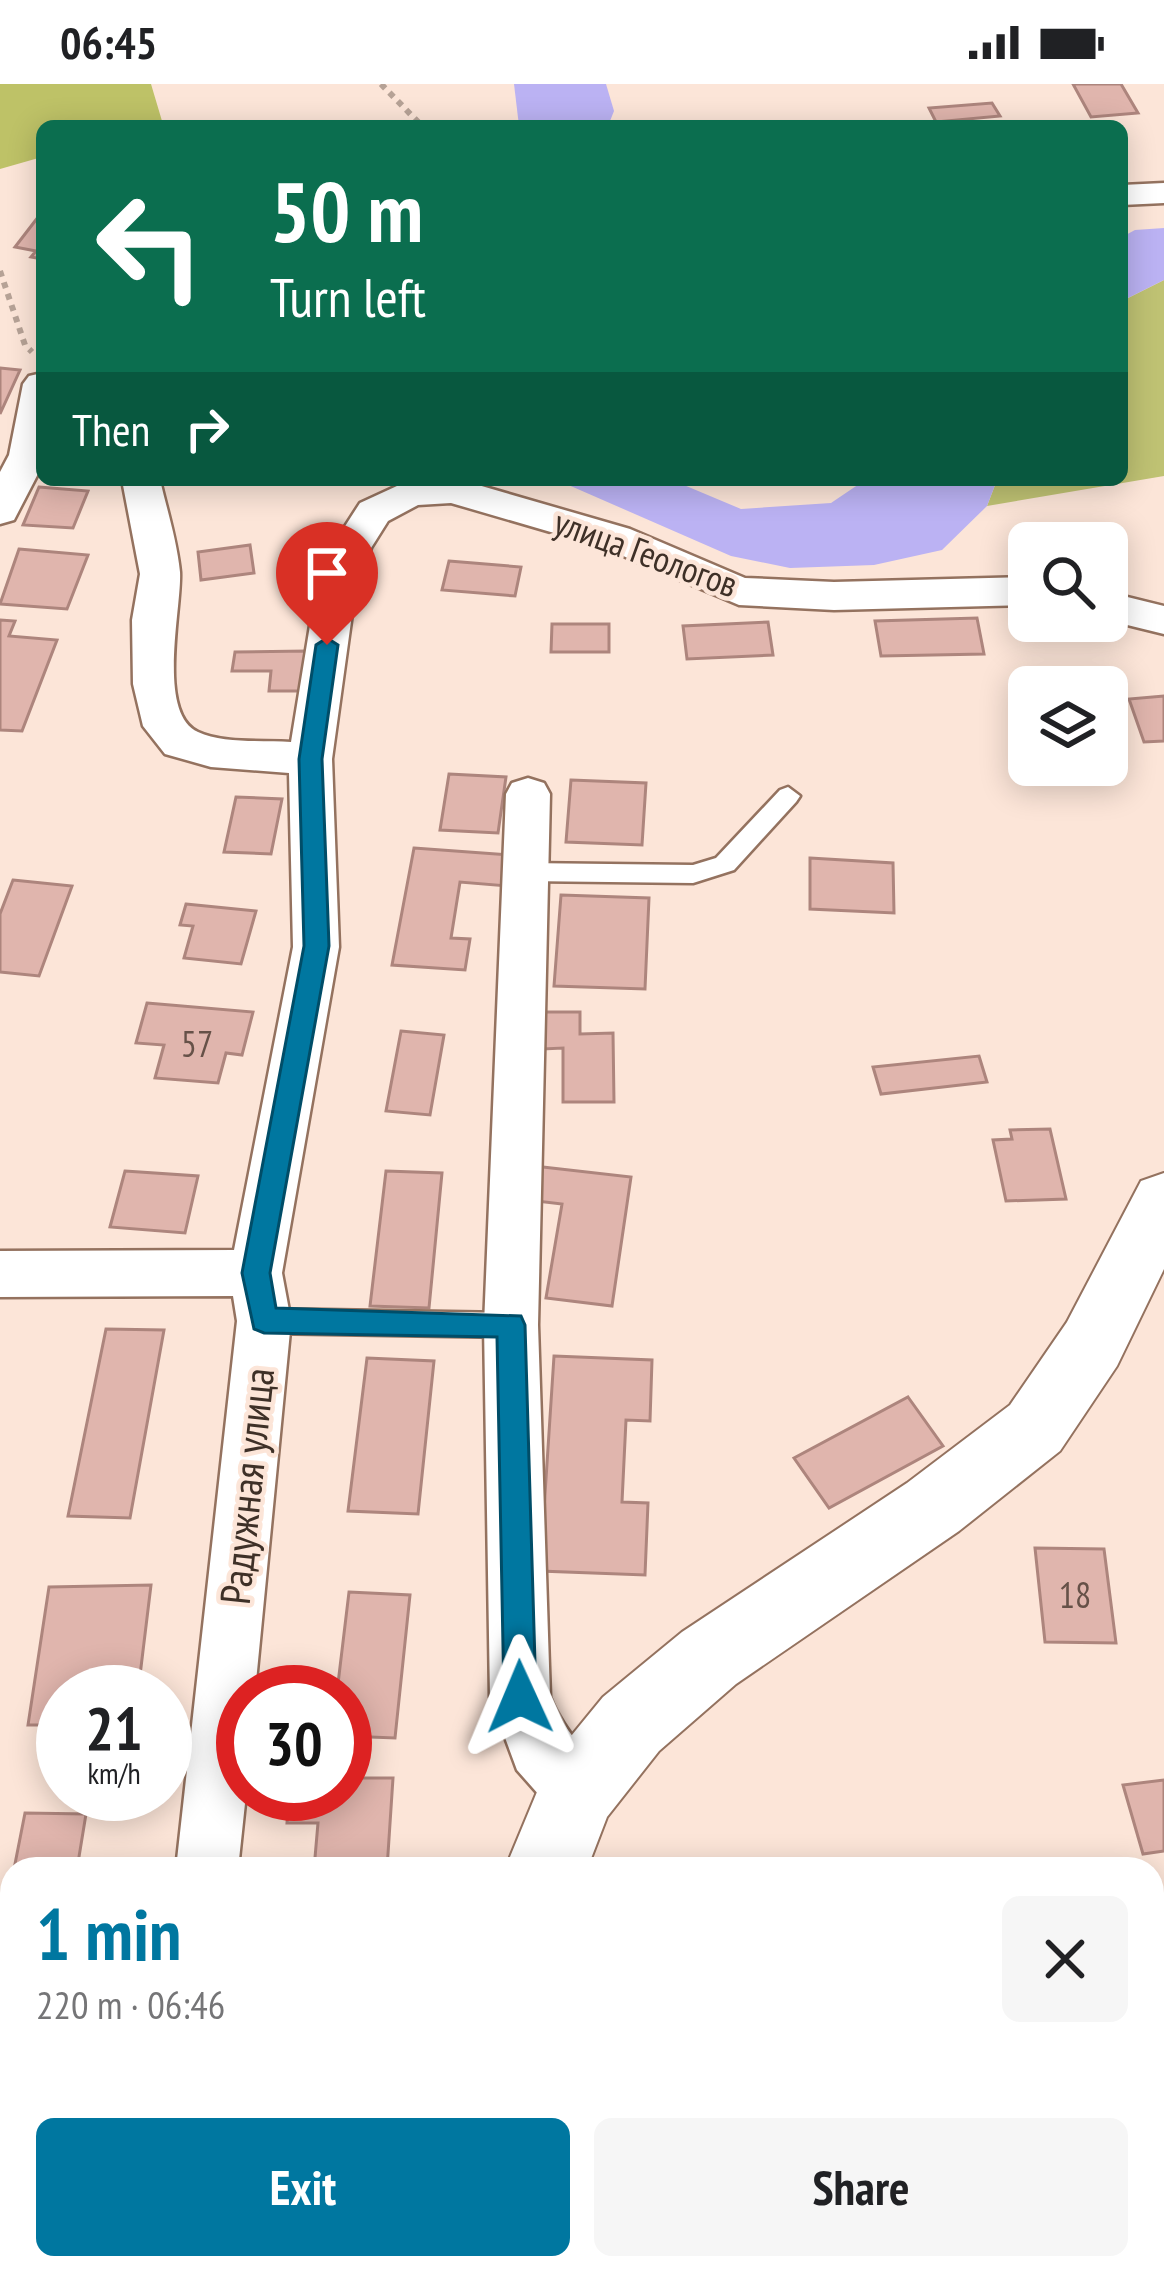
<!DOCTYPE html>
<meta charset="utf-8">
<style>
:root{--surface:#fff;--page:#f6f6f6;--text:#202124;--muted:#757577;--accent:#0077a0}
body{margin:0;font-family:"PT Sans Narrow",sans-serif;background:var(--page);color:var(--text);height:100vh;display:flex;flex-direction:column;font-size:45px;white-space:nowrap}
*{box-sizing:border-box;margin:0}
p{font-size:39px;color:var(--muted)}
.icon{flex:none;width:66px;height:66px;fill:none;stroke:currentColor;stroke-width:2;stroke-linecap:round;stroke-linejoin:round}
.map{position:relative;flex:1;overflow:hidden}
.details{position:absolute;left:0px;top:1773px;width:1164px;height:423px;display:flex;flex-direction:column;background:var(--surface);border-radius:36px 36px 0 0;box-shadow:0 6px 30px #0003}
.details>*{flex:none}
.hud{position:absolute;left:36px;top:36px;width:1092px;height:366px;border-radius:18px;box-shadow:0 6px 30px #0003;background:#0b6e4f;color:#fff;overflow:hidden}
.fabs{position:absolute;left:1008px;top:438px;display:grid;gap:24px}
.fabs a{display:grid;place-items:center;width:120px;height:120px;border-radius:18px;background:var(--surface);box-shadow:0 6px 30px #0003;font-size:60px}
.speed{position:absolute;left:36px;top:1581px;display:flex;gap:24px;font-size:60px;font-weight:700;text-align:center}
.speed>*{display:grid;place-content:center;width:156px;height:156px;border-radius:50%;background:var(--surface);box-shadow:0 6px 30px #0003;line-height:1}
.speed small{font-size:30px;font-weight:400}
.speed .limit{border:18px solid #d22;background:#fff;color:#111}
.pin{position:absolute;display:grid;place-items:center;width:102px;height:102px;color:#fff;margin:-123px -51px;border-radius:50% 50% 50% 0;rotate:-45deg;box-shadow:0 0 12px #0007}
.pin .icon{rotate:45deg}
.me{position:absolute;width:132px;margin:-66px;rotate:359deg;stroke-linejoin:round;filter:drop-shadow(0 0 9px #0008)}
.turn{display:flex;align-items:center;gap:42px;height:252px;padding:0 36px;font-size:54px}
.turn .icon{width:156px;height:156px;stroke-width:2.5}
.turn b{display:block;font-size:84px;line-height:102px}
.then{display:flex;align-items:center;height:114px;padding:0 36px;background:#0003;gap:24px;font-size:45px}
.round{display:grid;place-items:center;flex:none;width:126px;height:126px;border-radius:18px;background:var(--page)}
.summary{display:flex;align-items:center;justify-content:space-between;height:204px;padding:0 36px}
h1{font-size:72px;font-weight:700;line-height:90px;color:var(--accent)}
.action{display:flex;gap:24px;margin-top:auto;padding:24px 36px}
.action a{flex:1;height:138px;border-radius:18px;background:var(--accent);color:#fff;font-size:48px;font-weight:700;line-height:138px;text-align:center}
.action a+a{background:var(--page);color:var(--text)}
.status{display:flex;justify-content:space-between;align-items:center;height:84px;padding:0 60px;background:var(--surface);direction:ltr}
.status svg{height:33px;fill:currentColor}
.map>svg:first-child{display:block}
.green{fill:#bfc273}
.forest{fill:#bec267}
.water{fill:#bbb2f3}
.building{fill:#e0b5ad;stroke:#ad857d;stroke-width:3}
.lines{fill:none;stroke-linecap:round;stroke-linejoin:round}
.service-casing{stroke:#94725f;stroke-width:5}
.minor-casing{stroke:#94725f;stroke-width:5}
.secondary-casing{stroke:#94725f;stroke-width:4}
.path{stroke:#b6a296;stroke-width:6;stroke-dasharray:6 6;stroke-linecap:butt}
.service{fill:#fff;fill-rule:evenodd}
.minor{fill:#fff;fill-rule:evenodd}
.secondary{fill:#fff;fill-rule:evenodd}
.route{fill:#0077a0;stroke:#004d68;stroke-width:3}
.labels{text-anchor:middle;stroke-width:9;stroke-linejoin:round;paint-order:stroke}
.far-street-label{font-size:36px;fill:#3e3027;stroke:#fce5d8}
.number-label{font-size:36px;fill:#665148}
.street-label{font-size:42px;fill:#3e3027;stroke:#fce5d8}
</style>
<div class="status"><b>06:45</b><svg viewBox="0 0 49 12"><path d="M0 12V9h3v3zM5 12V6h3v6zM10 12V3h3v9zM15 12V0h3v12zM26 1h20v11H26zM47 4h2v5h-2z"/></svg></div>
<div class="map">
<svg width="1164" height="2195" viewBox="0 0 1164 2195">
<rect width="100%" height="100%" fill="#fce5d8"/>
<path class="green" d="M1164,196v196l-177,30 10,-26h125v-179z"/>
<path class="forest" d="M0,0h151l11,37 -17,5h-103v31l-42,12z"/>
<g class="water">
<path d="M514,0h92l8,27 -6,15h-89z"/>
<path d="M1164,144v52l-42,21v-64l13,-7z"/>
<path d="M557,396h115l69,29 90,-6 34,-23h132l-10,26 -45,44 -68,15 -84,3 -59,-12z"/>
</g>
<g class="building">
<path d="M1073,0h48l17,29 -47,4z"/>
<path d="M992,19l8,13 -64,6 -7,-14z"/>
<path d="M42,128v47l-11,-2 5,-6 -21,-4z"/>
<path d="M0,284l20,2 -20,44z"/>
<path d="M39,403l49,4 -15,37 -50,-3z"/>
<path d="M250,461l4,28 -53,7 -3,-28z"/>
<path d="M19,465l69,6 -21,54 -67,-5z"/>
<path d="M449,477l72,6 -6,29 -73,-6z"/>
<path d="M977,534l7,36 -103,2 -6,-35z"/>
<path d="M0,536l15,1 -6,15 48,4 -35,91 -22,-1z"/>
<path d="M768,538l5,33 -86,4 -4,-33z"/>
<path d="M552,540h57v28h-58z"/>
<path d="M306,567l-4,40h-33l2,-20h-39l3,-19z"/>
<path d="M1164,612v45l-20,1 -15,-43z"/>
<path d="M449,690l57,3 -8,56 -58,-3z"/>
<path d="M571,696l75,3 -4,62 -76,-3z"/>
<path d="M236,713l46,2 -11,55 -47,-2z"/>
<path d="M414,764l97,7 -4,31 -47,-4 -9,56 19,1 -5,31 -73,-5z"/>
<path d="M810,774l83,5 1,50 -84,-4z"/>
<path d="M13,796l59,6 -33,90 -39,-4v-58z"/>
<path d="M561,811l88,3 -4,91 -91,-3z"/>
<path d="M186,820l70,7 -15,53 -57,-6 9,-32 -13,-1z"/>
<path d="M147,919l106,9 -11,43 -16,-2 -8,30 -63,-5 9,-33 -28,-2z"/>
<path d="M543,928h37v22l33,-1 1,69h-51v-54l-20,1z"/>
<path d="M401,947l43,4 -14,80 -44,-4z"/>
<path d="M979,972l8,26 -106,12 -8,-27z"/>
<path d="M1050,1045l16,70 -60,2 -13,-61 19,-1 -2,-9z"/>
<path d="M534,1082l97,11 -19,129 -66,-8 16,-94 -34,-4z"/>
<path d="M125,1087l73,5 -13,57 -75,-6z"/>
<path d="M386,1087l56,2 -13,135 -59,-2z"/>
<path d="M106,1245l58,1 -34,188 -62,-2z"/>
<path d="M554,1272l98,4 -2,61 -24,-1 -4,82 26,1 -3,72 -105,-4z"/>
<path d="M367,1274l67,3 -16,153 -70,-3z"/>
<path d="M908,1313l35,49 -114,62 -35,-50z"/>
<path d="M1035,1464l69,1 12,94 -71,-1z"/>
<path d="M151,1501l-13,107h-75v33h-35l21,-138z"/>
<path d="M349,1508l61,3 -15,143 -50,-2v-44h-8z"/>
<path d="M345,1694h48l-6,91h-73l4,-46h-31l2,-29h56z"/>
<path d="M1164,1696v71l-21,3 -20,-69z"/>
<path d="M25,1729l61,1 -9,55h-63z"/>
<path d="M12,1797v75h-12v-10z"/>
<path d="M0,1991l12,1v192h47l-2,11h-57z"/>
<path d="M157,2184h113l-2,11h-112z"/>
<path d="M830,2184h97l2,11h-98z"/>
</g>
<g class="lines">
<defs>
<g id="service">
<path d="M788,703l12,9 -4,6 -62,68 -41,13 -168,-2 -12,-9 12,-9 168,2 23,-7 64,-68z"/>
<path d="M264,1225l247,4 10,3 4,9 -4,9 -10,3 -247,-4 -10,-3 -4,-9 4,-9z"/>
<path d="M589,2184h38l5,11h-38z"/>
</g>
<g id="minor">
<path d="M1164,99v20l-42,2v-20z"/>
<path d="M42,289v93l-28,54 -14,4v-52l9,-17 14,-71 6,-8z"/>
<path d="M122,396h38c7,30 17,61 20,92 2,35 -24,141 18,160 25,12 66,8 93,10l22,-135 18,-59 29,-45 50,-23h51l169,49 115,49 89,4 195,-5v28l-195,5 -95,-5 -137,-58 -151,-44 -33,2 -30,16 -17,27 -18,59 -21,152 7,188 -57,326 9,48 -36,371h-12l3,102 -8,75h-62l61,-548 -4,-25 -233,1v-46l234,-1 59,-303 -4,-174 -78,-6 -46,-13 -22,-28 -10,-42 -1,-64 8,-46z"/>
<path d="M1107,508l57,14v28l-57,-14z"/>
<path d="M528,694l16,5 6,11 -12,531 12,372c14,36 43,59 58,94l-9,22 -22,9 -22,-9 -38,-43 -27,-73 -6,-372 22,-531 6,-11z"/>
<path d="M12,1873v66l-12,1v-66z"/>
<path d="M1164,2022v68l-12,1v-68z"/>
<path d="M436,2184h131l-5,11h-130z"/>
</g>
<g id="secondary">
<path d="M1164,1089v96l-47,97 -57,85 -101,80 -223,153 -77,67 -52,66 -20,52h-82l44,-106 54,-66 79,-65 225,-149 103,-78 57,-83 74,-141z"/>
<path d="M425,2184h91l-4,11h-91z"/>
</g>
</defs>
<use href="#service" class="service-casing"/>
<use href="#minor" class="minor-casing"/>
<use href="#secondary" class="secondary-casing"/>
<g class="path">
<path d="M381,0l41,42"/>
<path d="M0,187l25,74 7,7"/>
</g>
<use href="#service" class="service"/>
<use href="#minor" class="minor"/>
<use href="#secondary" class="secondary"/>
</g>
<path class="route" d="M327,554l11,7 -16,114 7,187 -59,327 6,35 245,8 4,9 11,372 -4,12 -12,4 -11,-4 -5,-12 -7,-360 -233,-4 -10,-4 -12,-56 62,-327 -5,-187 17,-114z"/>
<g class="labels">
<g class="far-street-label">
<text transform="translate(646 469) rotate(20)" y="13">улица Геологов</text>
</g>
<g class="number-label">
<text x="197" y="973">57</text>
<text x="1075" y="1524">18</text>
</g>
<g class="street-label">
<text transform="translate(247 1402) rotate(-84)" y="15">Радужная улица</text>
</g>
</g>
</svg>
<div class="fabs">
<a><svg class="icon" aria-label="search" viewBox="0 0 24 24"><circle cx="10" cy="10" r="6"/><path d="M15 15l6 6"/></svg></a>
<a><svg class="icon" aria-label="layers" viewBox="0 0 24 24"><path d="M12 4l9 5-9 5-9-5zM3 14l9 5 9-5"/></svg></a>
</div>
<div class="speed"><div>21<small>km/h</small></div><div class="limit">30</div></div>
<div class="pin" style="left:327px;top:561px;background:#d93025"><svg class="icon" aria-label="arrive" viewBox="0 0 24 24"><path d="M6 21V4h12l-3 4 3 4H6"/></svg></div>
<svg class="me" style="left:520px;top:1613px" viewBox="-20 -20 40 40"><path d="M0-17L14 15 0 8-14 15z" fill="#0077a0" stroke="#fff" stroke-width="4"/></svg>
<div class="hud">
<div class="turn"><svg class="icon" aria-label="left" viewBox="0 0 24 24"><path d="M17 20v-9H6M10 6l-5 5 5 5"/></svg><div><b>50 m</b>Turn left</div></div>
<div class="then">Then<svg class="icon" aria-label="right" viewBox="0 0 24 24"><path d="M7 20v-9h11M14 6l5 5-5 5"/></svg></div>
</div>
<section class="details">
<div class="summary"><div><h1>1 min</h1><p>220 m · 06:46</p></div><a class="round"><svg class="icon" aria-label="close" viewBox="0 0 24 24"><path d="M6 6l12 12M18 6L6 18"/></svg></a></div>
<div class="action"><a>Exit</a><a>Share</a></div>
</section>
</div>
